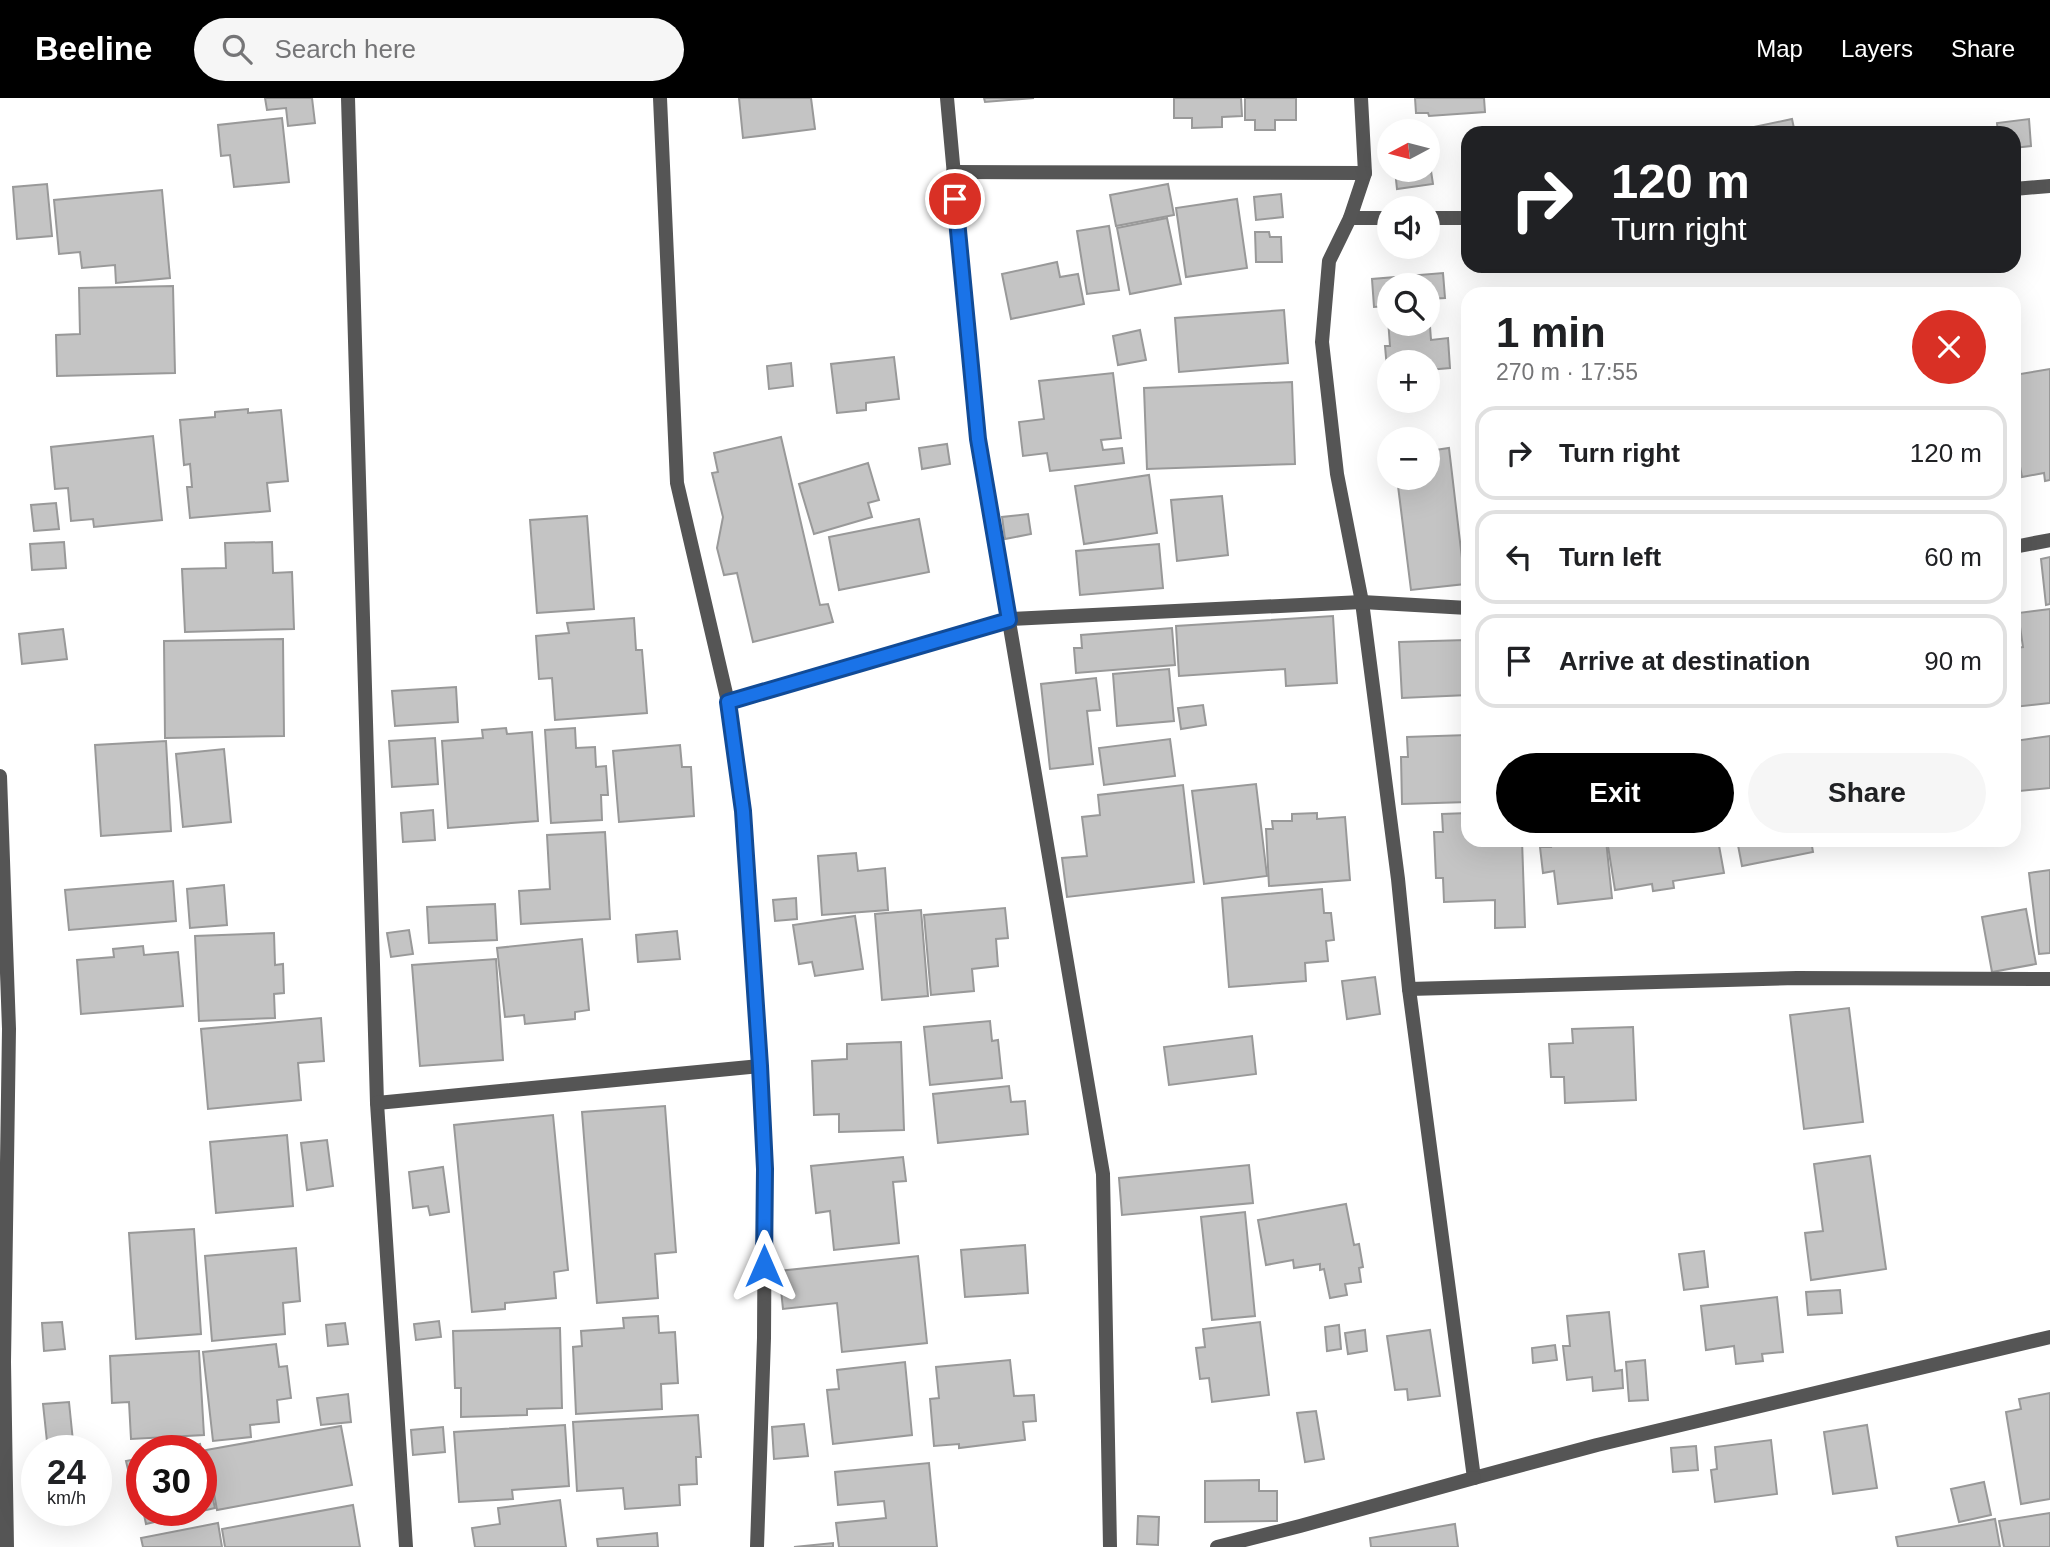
<!DOCTYPE html>
<meta charset="utf-8">
<style>
:root{--surface:#fff;--page:#f6f6f6;--text:#202124;--muted:#757577;--line:#e0e0e0;--accent:#000}
body{margin:0;font-family:Arial,sans-serif;background:var(--page);color:var(--text);height:100vh;display:flex;flex-direction:column;font-size:26px;white-space:nowrap}
*{box-sizing:border-box;margin:0}
p{font-size:23px;color:var(--muted)}
.icon{flex:none;width:38px;height:38px;fill:none;stroke:currentColor;stroke-width:2;stroke-linecap:round;stroke-linejoin:round}
.map{position:relative;flex:1;overflow:hidden}
.drawer{position:absolute;left:1461px;top:189px;width:560px;height:560px;display:flex;flex-direction:column;background:var(--surface);border-radius:21px;box-shadow:0 7px 28px #0002}
.drawer>*{flex:none}
.top-card{position:absolute;left:1461px;top:28px;width:560px;height:147px;border-radius:21px;box-shadow:0 7px 28px #0002;background:#202124;color:#fff;overflow:hidden}
.needle{width:46px;rotate:263deg}
.fabs{position:absolute;left:1377px;top:21px;display:grid;gap:14px}
.fabs a{display:grid;place-items:center;width:63px;height:63px;border-radius:50%;background:var(--surface);box-shadow:0 7px 28px #0002;font-size:35px}
.speed{position:absolute;left:21px;top:1337px;display:flex;gap:14px;font-size:35px;font-weight:700;text-align:center}
.speed>*{display:grid;place-content:center;width:91px;height:91px;border-radius:50%;background:var(--surface);box-shadow:0 7px 28px #0002;line-height:1}
.speed small{font-size:18px;font-weight:400}
.speed .limit{border:10px solid #d22;background:#fff;color:#111}
.pin{position:absolute;display:grid;place-items:center;width:60px;height:60px;color:#fff;margin:-30px;border:4px solid #fff;border-radius:50%;box-shadow:0 2px 7px #0007}
.me{position:absolute;width:77px;margin:-38px;rotate:0deg;stroke-linejoin:round;filter:drop-shadow(0 0 5px #0008)}
.turn{display:flex;align-items:center;gap:24px;height:147px;padding:0 35px;font-size:32px}
.turn .icon{width:91px;height:91px;stroke-width:2.5}
.turn b{display:block;font-size:49px;line-height:60px}
.round{display:grid;place-items:center;flex:none;width:74px;height:74px;border-radius:37px;background:var(--page)}
.headline{display:flex;align-items:center;justify-content:space-between;height:119px;padding:0 35px}
h1{font-size:42px;font-weight:600;line-height:52px}
.action{display:flex;gap:14px;margin-top:auto;padding:14px 35px}
.action a{flex:1;height:80px;border-radius:42px;background:var(--accent);color:#fff;font-size:28px;font-weight:600;line-height:80px;text-align:center}
.action a+a{background:var(--page);color:var(--text)}
ul{padding:0;list-style:none}
li{display:flex;align-items:center;gap:21px;height:94px;margin:0 14px 10px;padding:0 21px;border:4px solid var(--line);border-radius:21px}
li div{flex:1}
li b{display:block;font-size:26px}
li em{font-style:normal}
header{display:flex;align-items:center;gap:42px;box-sizing:border-box;height:98px;padding:0 35px;background:var(--accent);color:#fff}
header strong{font-size:33px}
nav{display:flex;gap:38px;margin-inline-start:auto;font-size:24px}
.search{width:490px;height:63px;background:var(--page);display:flex;align-items:center;gap:18px;box-sizing:border-box;padding:0 24px;border-radius:38px;color:var(--muted);font-size:26px}
.map>svg:first-child{display:block}
.building{fill:#c4c4c4;stroke:#999;stroke-width:2;fill-rule:evenodd}
.lines{fill:none;stroke-linecap:round;stroke-linejoin:round}
.minor{stroke:#555;stroke-width:14}
.route-casing{stroke:#114b97;stroke-width:18}
.route{stroke:#1a73e8;stroke-width:12}
</style>
<header>
<strong>Beeline</strong>
<div class="search"><svg class="icon" aria-label="search" viewBox="0 0 24 24"><circle cx="10" cy="10" r="6"/><path d="M15 15l6 6"/></svg>Search here</div>
<nav><a>Map</a><a>Layers</a><a>Share</a></nav>
</header>
<div class="map">
<svg width="2050" height="1449" viewBox="0 0 2050 1449">
<rect width="100%" height="100%" fill="#fff"/>
<g class="building">
<path d="M265,0h47l3,25 -27,3 -2,-18 -19,2z"/>
<path d="M739,0h72l4,31 -72,9z"/>
<path d="M984,0h50l-49,4z"/>
<path d="M1174,0h67l1,18 -20,1v10l-30,1v-10h-18z"/>
<path d="M1245,0h51v22h-21v10h-20v-10h-10z"/>
<path d="M1415,0h69l1,14 -56,4 -1,-3h-12z"/>
<path d="M282,20l7,64 -55,5 -4,-32 -9,1 -3,-31z"/>
<path d="M1792,21l3,14h-51v-4z"/>
<path d="M2029,21l2,27 -17,2v-15h-16l-1,-10z"/>
<path d="M1432,35l3,24 -6,1 4,26 -36,5 -2,-19h33v-36z"/>
<path d="M47,86l5,52 -35,3 -4,-52z"/>
<path d="M1168,86l6,31 -58,11 -6,-31z"/>
<path d="M162,92l8,88 -54,5 -1,-18 -33,3 -2,-16 -21,2 -5,-54z"/>
<path d="M1281,96l2,23 -27,3 -2,-23z"/>
<path d="M1237,101l10,69 -61,9 -10,-69z"/>
<path d="M1167,120l14,66 -51,10 -13,-66z"/>
<path d="M1109,128l10,64 -32,4 -10,-63z"/>
<path d="M1255,134h14l1,5h11l1,25h-26z"/>
<path d="M1057,164l3,15 18,-3 6,30 -73,15 -9,-45z"/>
<path d="M1443,175l2,25 -17,1 3,41 17,-2 2,30 -22,2v-8h-38l-2,18 -3,-34h5l-3,-40 -13,1 -2,-28zM1390,187h38v39h-38z"/>
<path d="M173,188l2,87 -118,3 -1,-41 24,-1 -1,-46z"/>
<path d="M1284,212l4,53 -109,9 -4,-54z"/>
<path d="M1140,232l6,30 -28,5 -5,-29z"/>
<path d="M894,259l5,42 -33,4v7l-29,3 -6,-49z"/>
<path d="M791,265l2,23 -24,3 -2,-23z"/>
<path d="M2050,271v111l-5,1 -1,-8 -22,4 -8,-42v-60z"/>
<path d="M1113,275l8,65 -20,2 2,10 19,-2 2,15 -74,8 -3,-18 -24,3 -4,-34 25,-3 -5,-38z"/>
<path d="M1292,284l3,82 -148,5 -3,-81z"/>
<path d="M248,311v4l33,-3 7,71 -21,2 3,28 -80,7 -3,-31h5l-2,-23 -6,1 -4,-45 35,-3v-5z"/>
<path d="M153,338l9,84 -68,7 -1,-8 -22,2 -3,-33 -13,1 -4,-42z"/>
<path d="M781,339l39,168 8,-1 5,18 -80,20 -16,-69 -13,2 -7,-27 6,-31 -11,-44 6,-1 -4,-19z"/>
<path d="M947,346l3,20 -28,5 -3,-21z"/>
<path d="M1449,350l16,136 -54,6 -14,-112h31v-27z"/>
<path d="M868,365l11,37 -11,3 4,14 -58,17 -15,-50z"/>
<path d="M1149,377l8,58 -73,11 -9,-58z"/>
<path d="M1222,398l6,59 -51,6 -6,-61z"/>
<path d="M56,405l3,26 -25,2 -3,-26z"/>
<path d="M1028,416l3,20 -26,5 -3,-22z"/>
<path d="M587,418l7,93 -57,4 -7,-93z"/>
<path d="M919,421l10,53 -90,18 -10,-53z"/>
<path d="M64,444l2,26 -34,2 -2,-26z"/>
<path d="M272,444l1,31 19,-1 2,57 -109,3 -3,-63 44,-1 -1,-25z"/>
<path d="M1159,446l4,44 -83,7 -4,-44z"/>
<path d="M2050,459v47l-4,1 -5,-46z"/>
<path d="M2050,511v94l-36,4v-59l9,-1 -5,-34z"/>
<path d="M1333,518l4,67 -51,3 -1,-17 -106,7 -3,-50z"/>
<path d="M634,520l2,32h6l5,63 -92,7 -3,-42 -13,1 -3,-43 33,-3 -2,-10z"/>
<path d="M1172,530l3,37 -99,8 -2,-25h8l-1,-13z"/>
<path d="M63,531l4,30 -45,5 -3,-30z"/>
<path d="M283,541l1,97 -119,2 -1,-97z"/>
<path d="M1466,542l2,55 -66,3 -3,-56z"/>
<path d="M1169,571l5,52 -57,5 -4,-52z"/>
<path d="M1096,580l4,32 -13,1 6,53 -43,5 -9,-85z"/>
<path d="M456,589l2,35 -63,4 -3,-35z"/>
<path d="M1203,607l3,20 -25,4 -3,-21z"/>
<path d="M506,630l1,6 25,-2 6,89 -90,7 -6,-87 41,-3 -1,-8z"/>
<path d="M575,630l1,20 19,-1 1,20 10,-1 2,29h-7l1,25 -51,3 -6,-93z"/>
<path d="M1468,637v67l-66,2 -1,-47h7l-1,-20z"/>
<path d="M2050,638v52l-30,3 -6,-50z"/>
<path d="M435,640l3,46 -46,3 -3,-46z"/>
<path d="M1170,641l5,37 -71,9 -5,-37z"/>
<path d="M166,643l5,90 -70,5 -6,-91z"/>
<path d="M680,647l2,22h9l3,49 -75,6 -6,-71z"/>
<path d="M224,651l7,73 -48,5 -7,-73z"/>
<path d="M1256,686l11,92 -63,8 -12,-93z"/>
<path d="M1183,687l11,97 -127,15 -5,-39 25,-2 -5,-39 18,-2 -2,-20z"/>
<path d="M433,712l2,30 -32,2 -2,-29z"/>
<path d="M1317,715v6l28,-2 5,63 -81,6 -3,-57h7l-1,-8h20v-7z"/>
<path d="M1468,715v27h54l3,87 -30,1v-28l-51,2 -1,-24h-7l-2,-46h9l-1,-18z"/>
<path d="M605,734l5,87 -89,5 -2,-33 31,-2 -3,-54z"/>
<path d="M1550,742h56l6,58 -54,6 -4,-33 -11,2 -3,-26h11z"/>
<path d="M1607,742h111l6,33 -51,8 1,7 -21,3 -1,-7 -37,6z"/>
<path d="M1737,742h74l2,12 -71,14z"/>
<path d="M856,755l2,18 27,-3 3,42 -66,5 -4,-59z"/>
<path d="M2050,772v83l-11,1 -10,-81z"/>
<path d="M173,783l3,40 -107,9 -4,-40z"/>
<path d="M224,787l3,40 -37,3 -3,-39z"/>
<path d="M1322,791l2,24h7l3,27 -8,1 2,20 -23,2 1,18 -77,6 -7,-89z"/>
<path d="M796,800l1,21 -22,2 -2,-21z"/>
<path d="M495,806l2,36 -68,3 -2,-36z"/>
<path d="M1005,810l3,30 -12,1 2,27 -26,3 2,22 -43,4 -7,-80z"/>
<path d="M2026,811l10,55 -44,8 -10,-55z"/>
<path d="M921,812l7,86 -46,4 -7,-86z"/>
<path d="M855,818l8,53 -48,7 -3,-14 -13,2 -6,-39z"/>
<path d="M409,832l4,24 -22,3 -4,-24z"/>
<path d="M677,833l3,28 -42,3 -2,-27z"/>
<path d="M274,835l1,32 8,-1 1,29 -10,1 1,24 -76,3 -4,-85z"/>
<path d="M582,841l7,71 -14,2v7l-50,5 -1,-9 -19,2 -8,-69z"/>
<path d="M143,848l1,9 34,-3 5,54 -102,8 -4,-54 37,-3 -1,-8z"/>
<path d="M496,861l7,101 -83,6 -8,-101z"/>
<path d="M1375,879l5,37 -33,5 -5,-38z"/>
<path d="M1849,910l14,114 -59,7 -14,-114z"/>
<path d="M321,920l3,43 -26,2 3,37 -93,9 -7,-80z"/>
<path d="M990,923l2,20 6,-1 4,38 -72,7 -6,-58z"/>
<path d="M1633,929l3,73 -71,3 -1,-26h-13l-2,-33 24,-1 -1,-14z"/>
<path d="M1252,938l4,38 -87,11 -5,-38z"/>
<path d="M901,944l3,88 -65,2v-18l-25,1 -2,-54 35,-2v-15z"/>
<path d="M1009,988l2,16 14,-1 3,33 -90,9 -5,-49z"/>
<path d="M665,1008l11,146 -21,2 3,44 -61,5 -15,-191z"/>
<path d="M553,1017l15,155 -14,2 2,26 -51,5v6l-33,3 -18,-187z"/>
<path d="M287,1037l6,71 -77,7 -6,-71z"/>
<path d="M327,1042l6,46 -26,4 -6,-47z"/>
<path d="M1870,1058l16,113 -75,11 -6,-47 18,-2 -9,-67z"/>
<path d="M903,1059l3,24 -13,1 6,61 -65,7 -4,-39 -14,2 -5,-47z"/>
<path d="M1249,1067l4,38 -131,12 -3,-37z"/>
<path d="M443,1069l6,45 -19,3 -2,-9 -15,2 -4,-36z"/>
<path d="M1346,1106l8,41 5,-1 4,23 -4,1 2,14 -16,2 2,11 -17,3 -6,-29 -4,1v-6l-26,4 -1,-8 -27,5 -8,-45z"/>
<path d="M1245,1114l10,104 -43,4 -11,-103z"/>
<path d="M194,1131l7,105 -65,5 -7,-106z"/>
<path d="M1025,1147l3,48 -63,4 -4,-47z"/>
<path d="M296,1150l4,53 -17,2 2,31 -73,7 -7,-85z"/>
<path d="M1704,1153l4,36 -24,3 -5,-36z"/>
<path d="M918,1158l9,87 -85,9 -5,-49 -54,6 -4,-38z"/>
<path d="M1840,1192l2,23 -34,2 -2,-23z"/>
<path d="M1777,1199l6,55 -21,2 1,7 -27,3 -2,-18 -28,4 -5,-44z"/>
<path d="M1609,1214l6,59 7,-1 1,18 -30,3 -1,-14 -25,3 -4,-34h7l-3,-30z"/>
<path d="M658,1218l1,17 16,-1 3,51 -17,1 1,25 -86,5 -3,-67 9,-1 -1,-15 43,-3 -1,-10z"/>
<path d="M439,1223l2,16 -25,3 -2,-16z"/>
<path d="M62,1224l3,27 -21,2 -2,-28z"/>
<path d="M1260,1224l9,73 -57,7 -3,-24 -9,1 -4,-31 9,-1 -2,-18z"/>
<path d="M345,1225l3,21 -20,2 -2,-21z"/>
<path d="M1339,1227l2,24 -14,2 -2,-24z"/>
<path d="M560,1230l2,80 -35,1v6l-66,2v-29h-6l-2,-57z"/>
<path d="M1365,1232l2,21 -19,3 -3,-21z"/>
<path d="M1430,1232l10,66 -32,4 -1,-11 -12,1 -8,-54z"/>
<path d="M276,1246l3,23 8,-1 4,32 -14,2 2,22 -29,3 1,12 -38,4 -10,-89z"/>
<path d="M1555,1247l2,15 -24,3 -1,-15z"/>
<path d="M199,1253l5,84 -73,4 -2,-37 -17,1 -2,-47z"/>
<path d="M1010,1262l4,36 20,-1 2,26 -13,1 2,18 -66,8v-4l-25,2 -4,-47 9,-1 -3,-31z"/>
<path d="M1645,1262l3,40 -19,1 -3,-39z"/>
<path d="M905,1264l7,73 -79,9 -6,-54 12,-1 -2,-19z"/>
<path d="M2050,1295v106l-29,5 -15,-92 15,-3 -2,-10z"/>
<path d="M348,1296l3,28 -30,3 -4,-27z"/>
<path d="M69,1304l5,49h-26l-5,-47z"/>
<path d="M1316,1313l8,48 -19,3 -8,-49z"/>
<path d="M698,1317l3,42h-5l1,27 -18,1 1,20 -55,4 -2,-21 -46,3 -4,-69z"/>
<path d="M804,1326l4,32 -34,3 -2,-32z"/>
<path d="M565,1327l4,61 -57,4 1,9 -54,3 -5,-70z"/>
<path d="M1867,1327l10,63 -44,6 -9,-62z"/>
<path d="M341,1328l11,59 -135,25 -11,-60z"/>
<path d="M443,1329l2,25 -32,3 -2,-25z"/>
<path d="M1771,1342l6,54 -62,8 -4,-32 6,-1 -2,-22z"/>
<path d="M200,1346l15,64 -69,16 -3,-14h58v-59h-29z"/>
<path d="M1696,1348l2,24 -25,2 -2,-24z"/>
<path d="M142,1360v47l-3,-11 -5,1 -8,-34z"/>
<path d="M929,1365l8,84h-98l-3,-24 50,-5 -2,-17 -46,4 -3,-33z"/>
<path d="M1259,1382v11h18v30l-72,1v-41z"/>
<path d="M1984,1384l7,33 -32,7 -8,-33z"/>
<path d="M560,1402l6,47h-91l-3,-19 28,-4 -2,-16z"/>
<path d="M353,1407l7,42h-135l-3,-18z"/>
<path d="M2050,1415v34h-46l-5,-26z"/>
<path d="M1138,1418l21,1 -1,28 -21,-1z"/>
<path d="M1995,1421l5,28h-102l-2,-10z"/>
<path d="M218,1425l4,24h-79l-2,-9z"/>
<path d="M1455,1426l3,23h-87l-1,-9z"/>
<path d="M657,1435l1,14h-60l-1,-8z"/>
<path d="M833,1445v4h-39z"/>
</g>
<g class="lines">
<g class="minor">
<path d="M348,0l29,1005 29,444"/>
<path d="M660,0l17,385 51,219 15,109 22,358 -1,169 -7,209"/>
<path d="M947,0l31,341 125,735 7,373"/>
<path d="M1361,0l4,75 -15,45 -21,43 -7,81 15,132 25,128 36,277 11,110 65,489 123,-33 453,-108"/>
<path d="M953,74l412,1"/>
<path d="M2014,91l36,-3"/>
<path d="M1350,120h40"/>
<path d="M1428,120h40"/>
<path d="M2014,449l36,-7"/>
<path d="M728,604l281,-83 353,-17 106,6"/>
<path d="M0,678l9,253 -5,333 3,185"/>
<path d="M1409,891l388,-11 253,1"/>
<path d="M377,1005l383,-37"/>
<path d="M1217,1449l83,-21 174,-48"/>
</g>
</g>
<g class="lines">
<defs>
<path id="route" d="M764,1168l1,-97 -5,-103 -17,-255 -15,-109 281,-82 -31,-181 -23,-240"/>
</defs>
<use href="#route" class="route-casing"/>
<use href="#route" class="route"/>
</g>
</svg>
<div class="fabs">
<a><svg class="needle" viewBox="-14 -14 28 28"><path d="M0-13l5 13h-10z" fill="#e53935"/><path d="M0 13l5-13h-10z" fill="#757577"/></svg></a>
<a><svg class="icon" aria-label="sound" viewBox="0 0 24 24"><path d="M4 9h4l5-4v14l-5-4H4zM17 9q2 3 0 6"/></svg></a>
<a><svg class="icon" aria-label="search" viewBox="0 0 24 24"><circle cx="10" cy="10" r="6"/><path d="M15 15l6 6"/></svg></a>
<a>+</a>
<a>−</a>
</div>
<div class="speed"><div>24<small>km/h</small></div><div class="limit">30</div></div>
<div class="pin" style="left:955px;top:101px;background:#d93025"><svg class="icon" aria-label="arrive" viewBox="0 0 24 24"><path d="M6 21V4h12l-3 4 3 4H6"/></svg></div>
<svg class="me" style="left:764px;top:1168px" viewBox="-20 -20 40 40"><path d="M0-17L14 15 0 8-14 15z" fill="#1a73e8" stroke="#fff" stroke-width="4"/></svg>
<div class="top-card">
<div class="turn"><svg class="icon" aria-label="right" viewBox="0 0 24 24"><path d="M7 20v-9h11M14 6l5 5-5 5"/></svg><div><b>120 m</b>Turn right</div></div>
</div>
<section class="drawer">
<div class="headline"><div><h1>1 min</h1><p>270 m · 17:55</p></div><a class="round" style="background:#d93025;color:#fff"><svg class="icon" aria-label="close" viewBox="0 0 24 24"><path d="M6 6l12 12M18 6L6 18"/></svg></a></div>
<ul>
<li><svg class="icon" aria-label="right" viewBox="0 0 24 24"><path d="M7 20v-9h11M14 6l5 5-5 5"/></svg><div><b>Turn right</b></div><em>120 m</em></li>
<li><svg class="icon" aria-label="left" viewBox="0 0 24 24"><path d="M17 20v-9H6M10 6l-5 5 5 5"/></svg><div><b>Turn left</b></div><em>60 m</em></li>
<li><svg class="icon" aria-label="arrive" viewBox="0 0 24 24"><path d="M6 21V4h12l-3 4 3 4H6"/></svg><div><b>Arrive at destination</b></div><em>90 m</em></li>
</ul>
<div class="action"><a>Exit</a><a>Share</a></div>
</section>
</div>
